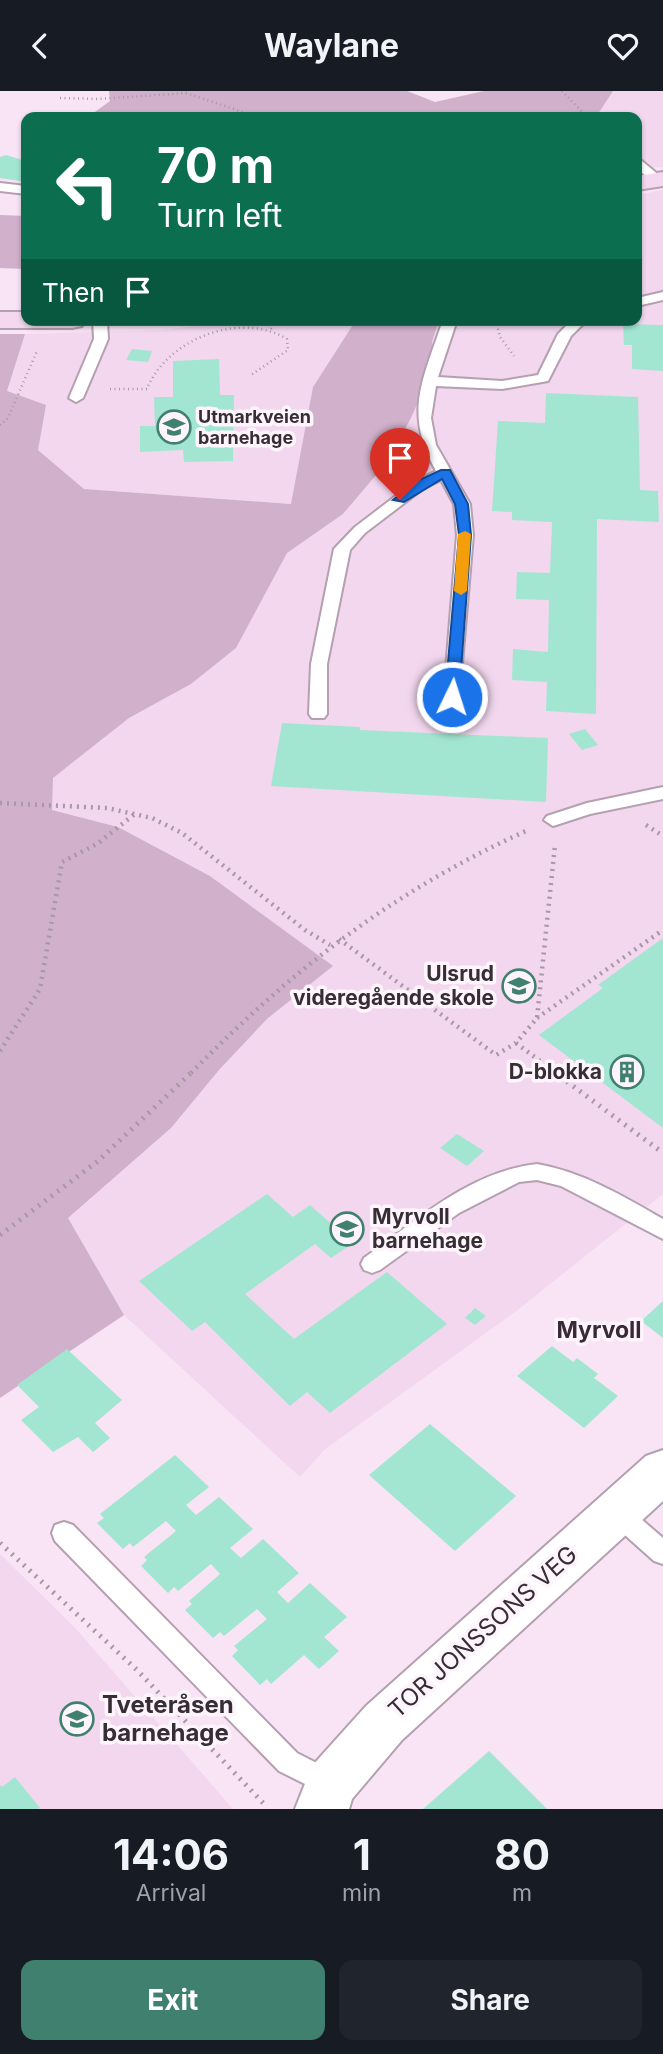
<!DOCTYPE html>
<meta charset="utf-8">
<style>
:root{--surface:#171b24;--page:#20242c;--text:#f1f3f6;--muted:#9ea1a6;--accent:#40806e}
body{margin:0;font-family:Inter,sans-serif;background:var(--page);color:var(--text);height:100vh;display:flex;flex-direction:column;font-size:26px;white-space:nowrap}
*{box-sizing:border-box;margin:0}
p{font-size:23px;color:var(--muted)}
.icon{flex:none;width:38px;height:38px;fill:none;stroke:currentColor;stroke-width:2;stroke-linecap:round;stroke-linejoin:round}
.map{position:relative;height:1718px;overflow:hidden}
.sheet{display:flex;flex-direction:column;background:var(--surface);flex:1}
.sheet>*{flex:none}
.guide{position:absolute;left:21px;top:21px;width:621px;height:214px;border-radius:14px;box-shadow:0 2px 5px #0004;background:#0b6e4f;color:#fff;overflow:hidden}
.pin{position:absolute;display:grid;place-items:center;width:60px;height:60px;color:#fff;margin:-72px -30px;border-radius:50% 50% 50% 0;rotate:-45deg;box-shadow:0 0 7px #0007}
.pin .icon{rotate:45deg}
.me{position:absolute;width:77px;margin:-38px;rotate:4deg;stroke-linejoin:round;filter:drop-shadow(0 0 5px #0008)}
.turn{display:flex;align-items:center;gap:24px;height:147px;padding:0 21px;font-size:32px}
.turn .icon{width:91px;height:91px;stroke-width:2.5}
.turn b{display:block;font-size:49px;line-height:60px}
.then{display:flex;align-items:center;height:66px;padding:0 21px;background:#0003;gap:14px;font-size:26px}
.eta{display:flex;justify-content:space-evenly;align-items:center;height:119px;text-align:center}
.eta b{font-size:42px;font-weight:700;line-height:49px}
.action{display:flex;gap:14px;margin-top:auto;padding:14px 21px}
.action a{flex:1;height:80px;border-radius:14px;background:var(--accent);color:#fff;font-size:28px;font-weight:700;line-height:80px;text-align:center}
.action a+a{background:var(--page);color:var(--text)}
header{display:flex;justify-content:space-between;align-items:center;height:91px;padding:0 21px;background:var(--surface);font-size:32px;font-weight:700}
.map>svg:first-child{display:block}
.built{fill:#f2d7ee}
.green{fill:#d0b0cb}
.building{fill:#a2e6d1}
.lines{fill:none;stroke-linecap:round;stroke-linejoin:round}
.lane-casing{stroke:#b4a0b0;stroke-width:4}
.street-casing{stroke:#b4a0b0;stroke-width:4}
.secondary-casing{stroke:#b4a0b0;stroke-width:4}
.path-far2{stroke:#a798a5;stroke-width:2.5;stroke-dasharray:1 3.5;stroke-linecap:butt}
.path-far1{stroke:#a798a5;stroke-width:4.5;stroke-dasharray:2 5;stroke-linecap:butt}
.path{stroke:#a798a5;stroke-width:5;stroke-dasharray:2 6;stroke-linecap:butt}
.lane{fill:#fff;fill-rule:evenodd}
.street{fill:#fff;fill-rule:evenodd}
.secondary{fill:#f4d8f0;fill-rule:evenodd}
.route{fill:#1a73e8;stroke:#114b97;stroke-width:2}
.slow{fill:#f59e0b}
.labels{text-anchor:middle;stroke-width:7;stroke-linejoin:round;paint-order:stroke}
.far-poi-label{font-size:18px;font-weight:bold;fill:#362e35;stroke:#fef5fc;text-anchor:start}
.poi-label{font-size:21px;font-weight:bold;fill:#362e35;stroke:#fef5fc;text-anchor:end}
.neighbourhood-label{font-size:23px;font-weight:bold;fill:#3a2a38;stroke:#fef5fc}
.near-street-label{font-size:24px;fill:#362e35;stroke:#fef5fc}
.near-poi-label{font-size:24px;font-weight:bold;fill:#362e35;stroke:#fef5fc;text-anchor:start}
</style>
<header><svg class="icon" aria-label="back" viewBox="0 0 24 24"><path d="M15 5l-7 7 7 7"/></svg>Waylane<svg class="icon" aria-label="heart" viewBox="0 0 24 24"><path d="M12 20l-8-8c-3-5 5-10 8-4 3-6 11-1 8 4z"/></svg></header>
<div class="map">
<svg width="663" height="1718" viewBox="0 0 663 1718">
<rect width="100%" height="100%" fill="#f8e4f5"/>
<g class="built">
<path d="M613,0h50v76l-14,1 -12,-15v-36h-41z"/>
<path d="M663,99v1004l-148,118 -191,138 -24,27 -176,-162 -56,-97 103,-90 48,-58 48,-51 65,-52 -122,-91 -92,-49 -66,-17 1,-32 76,-60 62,-34 45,-36 51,-95 56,-39 39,-46 28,-48 23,-51 -1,-27 7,-22h198v-125z"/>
<path d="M243,229h113l-43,67 -21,117 -208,-15 -46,-39 -31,-59 18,-57 137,-4z"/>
<path d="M0,1463l76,75 157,180h-233z"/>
</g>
<g class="green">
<path d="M109,0h298l28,11 49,-11h129l-17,26h-508l22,-16z"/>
<path d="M0,124l26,1v53l-26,-1z"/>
<path d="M356,229h83l-7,22 1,27 -23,51 -28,48 -39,46 -56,39 -51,95 -45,36 -62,34 -76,60 -1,32 66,17 92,49 123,90 -66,53 -48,51 -48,58 -103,90 56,97 -124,83v-1064h25l-18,57 39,14 -8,45 46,39 207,15 22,-117z"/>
</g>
<g class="building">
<path d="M6,64l20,6v21l-26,-4v-21z"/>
<path d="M623,233l40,1v46l-31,-2v-24h-8z"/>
<path d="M132,258l20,2 -4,11 -22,-2z"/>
<path d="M219,268l1,36h14l-1,66 -49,1 -1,-12 -43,2v-26h15l-1,-29h19v-36z"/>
<path d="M546,302l92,4 2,93 18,1 1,31 -62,-3 -1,195 -50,-3 1,-29 -35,-2 1,-31 35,3 1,-52 -33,-1 1,-27 33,1 2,-51 -40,-2v-8l-20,-1 6,-90 47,2z"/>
<path d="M282,632l78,4v3l188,8 -2,64 -275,-16z"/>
<path d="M585,638l13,16 -16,5 -13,-16z"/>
<path d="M663,847v190l-124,-93 64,-47 -5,-3z"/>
<path d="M457,1043l27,17 -17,15 -27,-18z"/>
<path d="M267,1103l26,23 17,-12 43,38 -22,15 -16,-14 -70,50 49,45 93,-67 60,52 -117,89 -23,-21 -17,14 -85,-84 -13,9 -53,-50z"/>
<path d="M663,1210v37l-22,-17z"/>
<path d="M475,1217l11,8 -11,9 -10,-7z"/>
<path d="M552,1255l21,16 4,-4 21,16 -4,4 24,18 -34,32 -67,-52z"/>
<path d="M67,1258l55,51 -27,23 15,15 -17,14 -15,-15 -25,15 -32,-32 18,-13 -22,-22z"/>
<path d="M430,1333l86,72 -61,55 -86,-76z"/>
<path d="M175,1364l34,32 -23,18 10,10 23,-18 34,32 -23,19 11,10 22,-19 36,34 -22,19 11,11 22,-20 37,34 -23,20 15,14 -20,18 -15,-14 -33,29 -4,-5 -7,6 -28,-29 6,-6 -4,-4 33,-27 -10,-10 -33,27 -4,-4 -7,6 -28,-28 7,-6 -3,-3 31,-27 -9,-10 -33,27 -4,-4 -6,6 -27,-27 6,-6 -3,-3 32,-26 -10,-10 -33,26 -3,-4 -7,6 -26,-26 7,-5 -4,-4z"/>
<path d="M489,1660l58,58h-124z"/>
<path d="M15,1686l25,31 -2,1h-38v-24l2,2z"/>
</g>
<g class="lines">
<defs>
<g id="lane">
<path d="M637,66l23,19v6h-8l-15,-14z"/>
<path d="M0,92l26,3v8l-26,-3z"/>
<path d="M663,201v8l-26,6v-8z"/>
<path d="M93,229h14l1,19 -25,59 -7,4 -7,-4 25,-59z"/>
<path d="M443,229h14l-19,57 64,4 36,-6 20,-41 14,-14h15l-16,16 -23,45 -46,8 -66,-3 -5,32 5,27 34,59 3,31 -16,187h-12l-3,-4 15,-183 -3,-31 -13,-24 -17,8 -59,45 -15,17 -23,114v50l-3,4h-12l-3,-4 2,-50 23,-115 21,-22 59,-45 22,-11c-33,-59 -13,-91 7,-151z"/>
<path d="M663,696v12l-73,15 -37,12 -9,-6 3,-4 40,-13z"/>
<path d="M537,1073c46,8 86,32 126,55v20l-102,-53 -24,-6 -18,2 -60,31 -79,57 -8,3 -8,-3 -3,-6 3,-6c53,-38 107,-87 173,-94z"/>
<path d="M616,1410l9,4 38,33v26l-9,-3 -47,-42 -3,-7 3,-7z"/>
<path d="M64,1431l9,3 224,228 43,22 4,9 -4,9 -9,4 -52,-26 -224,-230 -3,-8 3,-8z"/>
</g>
<path id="street" d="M663,1359v51l-261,239 -50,59 -3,10h-54l17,-43 54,-60 280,-250z"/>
<g id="secondary">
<path d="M663,81v14l-26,4v-14z"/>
<path d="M0,221h26v8h60l-4,6 -10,2h-72z"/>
</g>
</defs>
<use href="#lane" class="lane-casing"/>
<use href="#street" class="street-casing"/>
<use href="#secondary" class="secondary-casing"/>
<g class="path-far2">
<path d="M562,0l25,26"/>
<path d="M186,2l72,24"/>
<path d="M60,7l38,1 88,-6"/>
<path d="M496,229l4,17 14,19"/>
<path d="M271,238l6,-9"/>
<path d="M110,298h37c19,-49 93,-79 140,-50l1,11 -37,25"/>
<path d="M0,334l8,-7 29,-67"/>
</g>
<g class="path-far1">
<path d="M0,712l107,5 45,10 30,15 123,97 25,15"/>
<path d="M646,734l17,11"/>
<path d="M339,848l157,116 20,-12 21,-25 18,-173"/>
<path d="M537,927l126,-88"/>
<path d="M516,952l40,30"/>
<path d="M0,960l40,-62 22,-127 35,-18 39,-31"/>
<path d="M191,982c101,-103 202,-182 335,-242"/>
</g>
<g class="path">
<path d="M554,981l109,81"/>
<path d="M0,1144l98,-74 94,-89"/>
<path d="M0,1452l137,127 128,135"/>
</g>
<use href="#lane" class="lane"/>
<use href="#street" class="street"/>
<use href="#secondary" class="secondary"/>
</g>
<path class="route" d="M441,379h9l18,34 3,31 -12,162 -7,4 -7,-4 14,-162 -4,-31 -13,-25 -38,23 -11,-2 22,-18z"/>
<path class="slow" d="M465,440l6,3 -4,57 -6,4 -7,-4 4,-57z"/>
<defs>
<symbol id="school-ring" viewBox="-11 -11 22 22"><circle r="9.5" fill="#fef5fc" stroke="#40806e" stroke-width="1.5"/><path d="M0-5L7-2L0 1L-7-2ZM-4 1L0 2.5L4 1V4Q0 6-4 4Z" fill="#40806e"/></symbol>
<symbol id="building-ring" viewBox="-11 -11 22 22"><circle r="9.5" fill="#fef5fc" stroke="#40806e" stroke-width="1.5"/><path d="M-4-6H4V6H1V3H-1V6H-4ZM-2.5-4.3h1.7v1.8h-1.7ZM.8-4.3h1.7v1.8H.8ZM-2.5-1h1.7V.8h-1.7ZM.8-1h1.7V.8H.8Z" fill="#40806e"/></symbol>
</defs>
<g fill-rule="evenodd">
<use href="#school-ring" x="155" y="317" width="38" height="38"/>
<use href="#school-ring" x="500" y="876" width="38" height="38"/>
<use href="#building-ring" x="608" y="962" width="38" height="38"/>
<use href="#school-ring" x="328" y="1119" width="38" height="38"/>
<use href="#school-ring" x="58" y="1609" width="38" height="38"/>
</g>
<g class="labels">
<g class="far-poi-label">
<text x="198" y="332">Utmarkveien<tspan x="198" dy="21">barnehage</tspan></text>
</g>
<g class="poi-label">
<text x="494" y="890">Ulsrud<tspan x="494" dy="24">videregående skole</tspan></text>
<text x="602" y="988">D-blokka</text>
<text x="372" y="1133" text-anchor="start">Myrvoll<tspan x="372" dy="24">barnehage</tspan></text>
</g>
<g class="neighbourhood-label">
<text x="599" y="1247">Myrvoll</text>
</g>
<g class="near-street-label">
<text transform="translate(483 1541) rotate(-42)" y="8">TOR JONSSONS VEG</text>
</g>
<g class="near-poi-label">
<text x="102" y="1622">Tveteråsen<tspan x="102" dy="28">barnehage</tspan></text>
</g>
</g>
</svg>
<div class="pin" style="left:400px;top:409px;background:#d93025"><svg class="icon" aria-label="arrive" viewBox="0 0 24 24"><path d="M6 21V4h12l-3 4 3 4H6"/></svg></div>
<svg class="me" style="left:452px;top:606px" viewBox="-20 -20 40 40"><circle r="17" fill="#1a73e8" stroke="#fff" stroke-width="3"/><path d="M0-11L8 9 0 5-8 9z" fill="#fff"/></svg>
<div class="guide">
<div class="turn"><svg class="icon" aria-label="left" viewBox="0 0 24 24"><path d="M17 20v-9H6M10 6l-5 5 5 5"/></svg><div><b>70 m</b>Turn left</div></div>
<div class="then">Then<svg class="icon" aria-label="arrive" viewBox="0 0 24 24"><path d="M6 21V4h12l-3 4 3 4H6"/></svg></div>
</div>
</div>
<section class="sheet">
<div class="eta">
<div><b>14:06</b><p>Arrival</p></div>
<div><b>1</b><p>min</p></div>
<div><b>80</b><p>m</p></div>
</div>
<div class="action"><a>Exit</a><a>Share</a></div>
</section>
